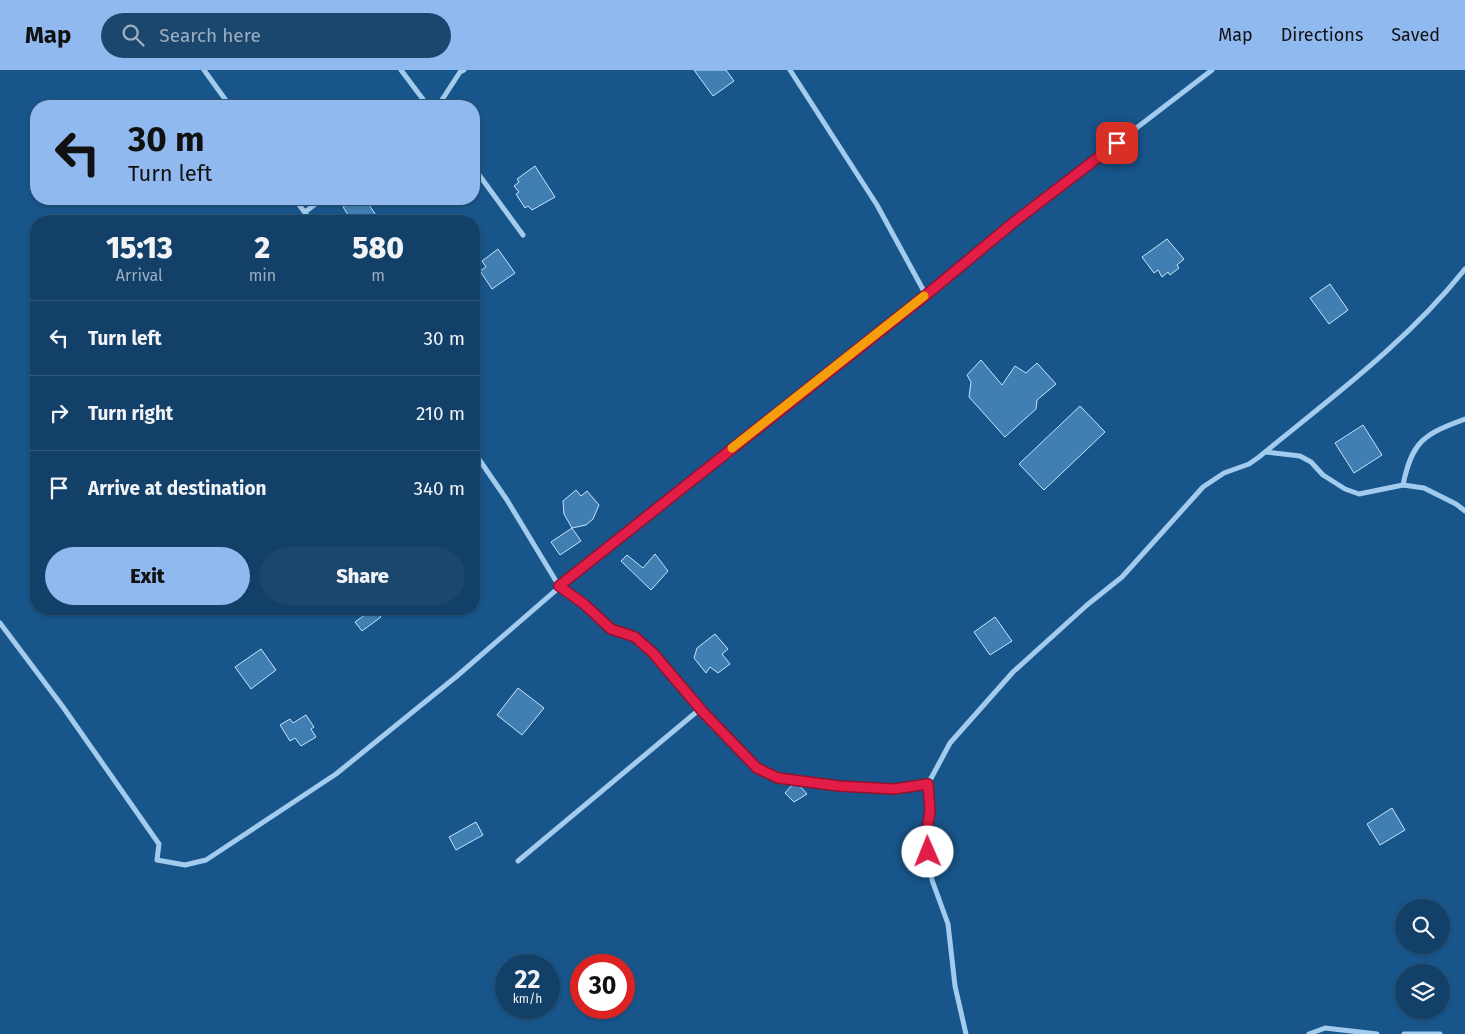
<!DOCTYPE html>
<style>
:root{--surface:#124068;--page:#1b476e;--text:#f1f3f6;--muted:#9cafc0;--line:#31597c;--accent:#90b9f0}
body{margin:0;font-family:"Fira Sans",sans-serif;background:var(--page);color:var(--text);height:100vh;display:flex;flex-direction:column;font-size:19px;white-space:nowrap}
*{box-sizing:border-box;margin:0}
p{font-size:16px;color:var(--muted)}
.icon{flex:none;width:28px;height:28px;fill:none;stroke:currentColor;stroke-width:2;stroke-linecap:round;stroke-linejoin:round}
.map{position:relative;flex:1;overflow:hidden}
.side{position:absolute;left:30px;top:145px;width:450px;height:400px;display:flex;flex-direction:column;background:var(--surface);border-radius:20px;box-shadow:0 1px 4px #0004,0 0 0 1px var(--line)}
.side>*{flex:none}
.banner{position:absolute;left:30px;top:30px;width:450px;height:105px;border-radius:20px;box-shadow:0 1px 4px #0004,0 0 0 1px var(--line);background:#90b9f0;color:#111;overflow:hidden}
.buttons{position:absolute;left:1395px;top:829px;display:grid;gap:10px}
.buttons a{display:grid;place-items:center;width:55px;height:55px;border-radius:50%;background:var(--surface);box-shadow:0 1px 4px #0004,0 0 0 1px var(--line);font-size:25px}
.speed{position:absolute;left:495px;top:884px;display:flex;gap:10px;font-size:25px;font-weight:700;text-align:center}
.speed>*{display:grid;place-content:center;width:65px;height:65px;border-radius:50%;background:var(--surface);box-shadow:0 1px 4px #0004,0 0 0 1px var(--line);line-height:1}
.speed small{font-size:12px;font-weight:400}
.speed .limit{border:8px solid #d22;background:#fff;color:#111}
.pin{position:absolute;display:grid;place-items:center;width:42px;height:42px;color:#fff;margin:-21px;border-radius:10px;box-shadow:0 2px 8px #0006}
.me{position:absolute;width:55px;margin:-28px;rotate:359deg;stroke-linejoin:round;filter:drop-shadow(0 0 4px #0008)}
.turn{display:flex;align-items:center;gap:18px;height:105px;padding:0 15px;font-size:22px}
.turn .icon{width:65px;height:65px;stroke-width:2.5}
.turn b{display:block;font-size:35px;line-height:42px}
.eta{display:flex;justify-content:space-evenly;align-items:center;height:85px;text-align:center}
.eta b{font-size:30px;font-weight:800;line-height:35px}
.button{display:flex;gap:10px;margin-top:auto;padding:10px 15px}
.button a{flex:1;height:58px;border-radius:30px;background:var(--accent);color:#111;font-size:20px;font-weight:800;line-height:58px;text-align:center}
.button a+a{background:var(--page);color:var(--text)}
ul{padding:0;list-style:none}
li{display:flex;align-items:center;gap:15px;height:75px;padding:0 15px;border-top:1px solid var(--line)}
li div{flex:1}
li b{display:block;font-size:19px}
li em{font-style:normal}
header{display:flex;align-items:center;gap:30px;box-sizing:border-box;height:70px;padding:0 25px;background:var(--accent);color:#111}
header strong{font-size:24px}
nav{display:flex;gap:28px;margin-inline-start:auto;font-size:18px}
.search{width:350px;height:45px;background:var(--page);display:flex;align-items:center;gap:12px;box-sizing:border-box;padding:0 18px;border-radius:28px;color:var(--muted);font-size:19px}
.map>svg:first-child{display:block}
.building{fill:#417fb3;stroke:#c8e3fa}
.lines{fill:none;stroke-linecap:round;stroke-linejoin:round}
.street{stroke:#a2cbee;stroke-width:5}
.route-casing{stroke:#92132f;stroke-width:12}
.route{stroke:#e11d48;stroke-width:9}
.slow{stroke:#f59e0b;stroke-width:9}
</style>
<header>
<strong>Map</strong>
<div class="search"><svg class="icon" aria-label="search" viewBox="0 0 24 24"><circle cx="10" cy="10" r="6"/><path d="M15 15l6 6"/></svg>Search here</div>
<nav><a>Map</a><a>Directions</a><a>Saved</a></nav>
</header>
<div class="map">
<svg width="1465" height="964" viewBox="0 0 1465 964">
<rect width="100%" height="100%" fill="#18558b"/>
<g class="building">
<path d="M694,0h32l8,11 -21,15z"/>
<path d="M535,96l20,31 -23,13 -4,-4 -3,2 -9,-14 3,-2 -5,-6 5,-4 -2,-3z"/>
<path d="M356,129h9l15,22h-28l-9,-14z"/>
<path d="M1167,169l17,20 -7,6 2,3 -9,7 -2,-3 -6,5 -4,-7 -4,3 -12,-16z"/>
<path d="M498,179l17,24 -23,16 -12,-18 6,-4 -4,-6z"/>
<path d="M1330,214l18,26 -19,14 -19,-26z"/>
<path d="M981,290l21,25 13,-19 11,7 11,-10 19,21 -19,16 -1,9 -31,28 -36,-40 2,-15 -4,-7z"/>
<path d="M1080,336l25,26 -61,58 -25,-26z"/>
<path d="M1363,355l19,30 -28,18 -19,-30z"/>
<path d="M576,420l5,6 6,-5 12,14 -6,14 -7,6 -14,3 -8,-14 -1,-13z"/>
<path d="M572,458l9,13 -21,14 -9,-13z"/>
<path d="M655,484l13,17 -17,19 -30,-29 6,-6 16,13z"/>
<path d="M373,539l8,8 -19,14 -7,-9z"/>
<path d="M995,547l17,24 -22,14 -16,-23z"/>
<path d="M715,564l13,15 -6,5 8,10 -12,9 -8,-6 -4,6 -12,-15 3,-10z"/>
<path d="M261,579l15,21 -25,19 -16,-22z"/>
<path d="M518,618l26,20 -22,27 -25,-20z"/>
<path d="M306,645l8,12 -3,2 5,8 -15,9 -6,-8 -5,3 -10,-16 10,-6 3,4z"/>
<path d="M793,714l6,1 8,9 -13,8 -9,-9z"/>
<path d="M1392,738l13,22 -25,15 -13,-21z"/>
<path d="M476,752l7,13 -27,15 -7,-13z"/>
</g>
<g class="lines">
<g class="street">
<path d="M204,0l26,36"/>
<path d="M401,0l27,36"/>
<path d="M790,0l87,135 49,90"/>
<path d="M438,36l22,-34 4,-2"/>
<path d="M474,98l49,67"/>
<path d="M295,129l16,22"/>
<path d="M305,142l17,-13"/>
<path d="M474,382l33,48 52,86 25,18 27,25 24,8 18,16 50,59 54,56 22,10 60,8 55,3 34,-5"/>
<path d="M1266,382l34,4 11,6 12,13 22,14 14,5 44,-9 21,3 32,16 9,7"/>
<path d="M1403,415c9,-44 21,-51 62,-66"/>
<path d="M0,553l63,84 96,137 -2,16 28,5 21,-5 130,-86 121,-98 136,-118 333,-263 88,-73 198,-152"/>
<path d="M518,791l182,-152"/>
<path d="M966,964l-11,-48 -7,-62 -16,-44 -6,-42 4,-27 -2,-27 22,-41 63,-71 74,-67 35,-28 81,-90 21,-14 25,-9 10,-7c73,-60 147,-114 206,-188"/>
<path d="M1309,964l16,-6 52,6"/>
<path d="M1404,964h36"/>
</g>
</g>
<g class="lines">
<defs>
<path id="route" d="M928,782l-2,-14 4,-27 -2,-27 -34,5 -55,-3 -61,-8 -21,-10 -54,-56 -50,-59 -18,-16 -24,-8 -27,-25 -25,-18 367,-291 88,-73 103,-79"/>
</defs>
<use href="#route" class="route-casing"/>
<use href="#route" class="route"/>
<path class="slow" d="M732,378l192,-152"/>
</g>
</svg>
<div class="buttons">
<a><svg class="icon" aria-label="search" viewBox="0 0 24 24"><circle cx="10" cy="10" r="6"/><path d="M15 15l6 6"/></svg></a>
<a><svg class="icon" aria-label="layers" viewBox="0 0 24 24"><path d="M12 4l9 5-9 5-9-5zM3 14l9 5 9-5"/></svg></a>
</div>
<div class="speed"><div>22<small>km/h</small></div><div class="limit">30</div></div>
<div class="pin" style="left:1117px;top:73px;background:#d93025"><svg class="icon" aria-label="arrive" viewBox="0 0 24 24"><path d="M6 21V4h12l-3 4 3 4H6"/></svg></div>
<svg class="me" style="left:928px;top:782px" viewBox="-20 -20 40 40"><circle r="19" fill="#fff"/><path d="M0-13L10 11 0 6-10 11z" fill="#e11d48"/></svg>
<div class="banner">
<div class="turn"><svg class="icon" aria-label="left" viewBox="0 0 24 24"><path d="M17 20v-9H6M10 6l-5 5 5 5"/></svg><div><b>30 m</b>Turn left</div></div>
</div>
<section class="side">
<div class="eta">
<div><b>15:13</b><p>Arrival</p></div>
<div><b>2</b><p>min</p></div>
<div><b>580</b><p>m</p></div>
</div>
<ul>
<li><svg class="icon" aria-label="left" viewBox="0 0 24 24"><path d="M17 20v-9H6M10 6l-5 5 5 5"/></svg><div><b>Turn left</b></div><em>30 m</em></li>
<li><svg class="icon" aria-label="right" viewBox="0 0 24 24"><path d="M7 20v-9h11M14 6l5 5-5 5"/></svg><div><b>Turn right</b></div><em>210 m</em></li>
<li><svg class="icon" aria-label="arrive" viewBox="0 0 24 24"><path d="M6 21V4h12l-3 4 3 4H6"/></svg><div><b>Arrive at destination</b></div><em>340 m</em></li>
</ul>
<div class="button"><a>Exit</a><a>Share</a></div>
</section>
</div>
